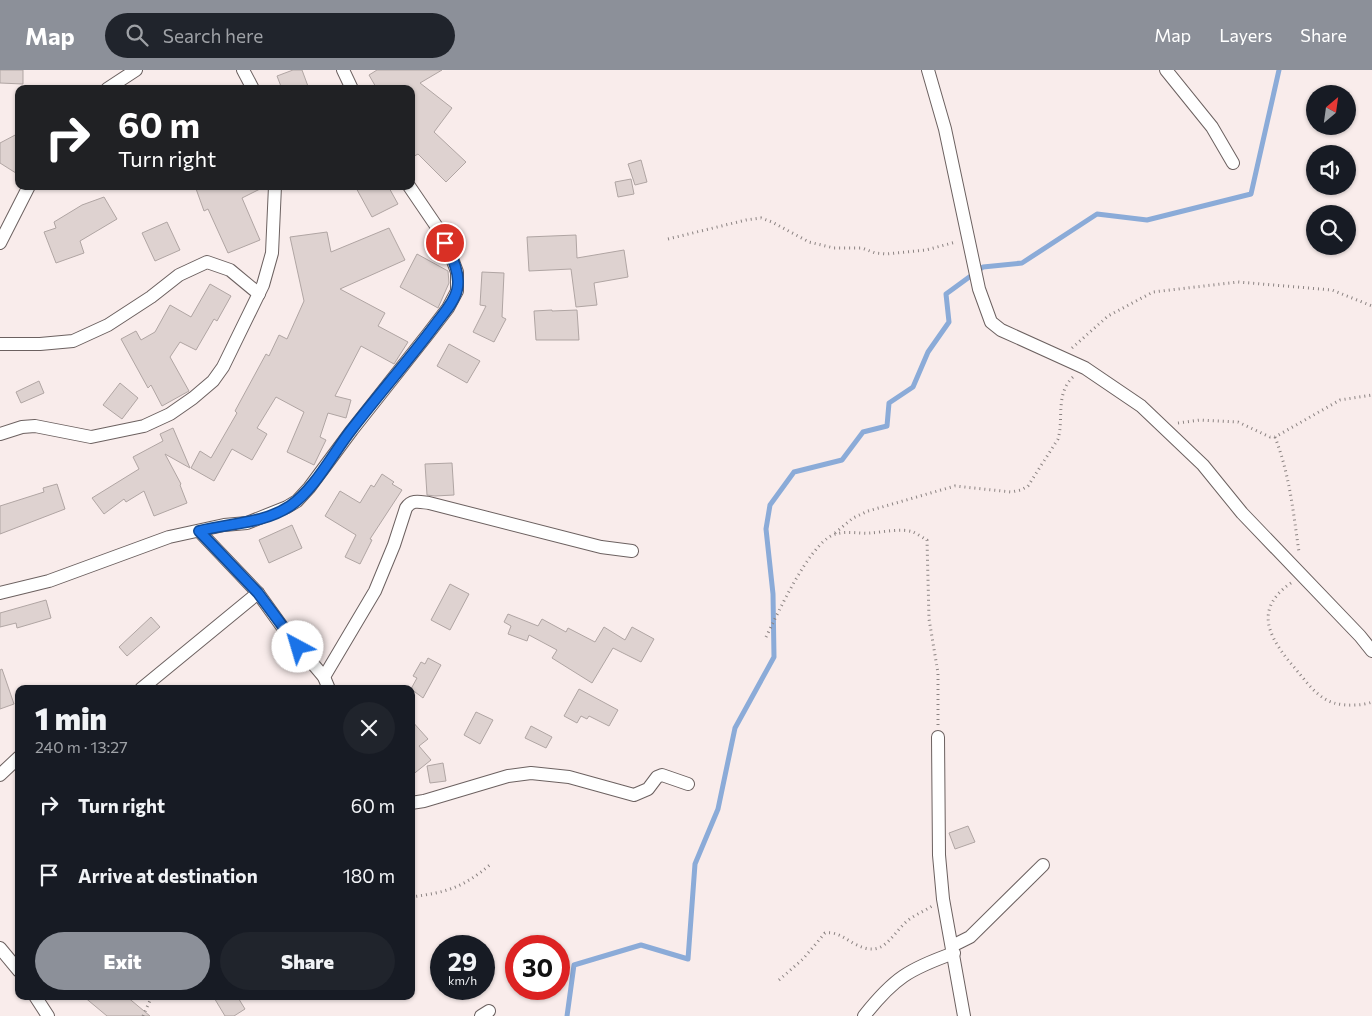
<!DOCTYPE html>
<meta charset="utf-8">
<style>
:root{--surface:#171b24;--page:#20242c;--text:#f1f3f6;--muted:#9ea1a6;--accent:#8c9099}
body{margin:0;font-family:Commissioner,sans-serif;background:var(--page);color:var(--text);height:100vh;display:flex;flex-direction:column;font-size:19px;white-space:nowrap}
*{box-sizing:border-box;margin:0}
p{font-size:16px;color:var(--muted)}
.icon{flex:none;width:28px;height:28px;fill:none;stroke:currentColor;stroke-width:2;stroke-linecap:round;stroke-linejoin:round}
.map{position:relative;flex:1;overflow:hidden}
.drawer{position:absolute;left:15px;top:615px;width:400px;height:315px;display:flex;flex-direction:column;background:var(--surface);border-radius:10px;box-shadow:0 1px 4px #0004}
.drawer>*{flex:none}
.top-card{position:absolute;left:15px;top:15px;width:400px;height:105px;border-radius:10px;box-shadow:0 1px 4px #0004;background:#202124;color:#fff;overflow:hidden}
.needle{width:32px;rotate:29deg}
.buttons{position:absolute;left:1306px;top:15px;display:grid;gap:10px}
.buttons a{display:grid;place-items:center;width:50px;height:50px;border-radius:50%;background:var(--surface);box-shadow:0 1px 4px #0004;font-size:25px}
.speed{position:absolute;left:430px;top:865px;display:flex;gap:10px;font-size:25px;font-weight:700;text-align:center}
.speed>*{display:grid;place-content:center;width:65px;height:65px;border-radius:50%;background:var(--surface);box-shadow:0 1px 4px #0004;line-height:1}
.speed small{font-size:12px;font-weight:400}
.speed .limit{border:8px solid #d22;background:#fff;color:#111}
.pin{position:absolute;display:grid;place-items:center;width:42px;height:42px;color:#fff;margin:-21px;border:2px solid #fff;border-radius:50%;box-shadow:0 1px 5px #0007}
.me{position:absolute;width:55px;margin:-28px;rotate:321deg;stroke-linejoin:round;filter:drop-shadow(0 0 4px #0008)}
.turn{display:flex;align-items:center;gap:18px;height:105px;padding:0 20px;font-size:22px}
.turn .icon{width:65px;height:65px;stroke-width:2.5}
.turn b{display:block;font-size:35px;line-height:42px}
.round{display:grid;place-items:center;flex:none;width:52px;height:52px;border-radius:26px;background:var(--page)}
.headline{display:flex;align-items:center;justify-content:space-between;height:85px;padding:0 20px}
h1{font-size:30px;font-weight:800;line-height:38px}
.cta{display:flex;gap:10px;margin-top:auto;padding:10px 20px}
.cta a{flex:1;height:58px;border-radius:30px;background:var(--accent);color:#fff;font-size:20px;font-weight:800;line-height:58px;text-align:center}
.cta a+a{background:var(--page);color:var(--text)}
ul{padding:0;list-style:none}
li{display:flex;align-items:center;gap:15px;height:70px;padding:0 20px}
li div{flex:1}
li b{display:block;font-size:19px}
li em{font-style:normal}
header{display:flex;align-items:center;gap:30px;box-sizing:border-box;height:70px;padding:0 25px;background:var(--accent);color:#fff}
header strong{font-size:24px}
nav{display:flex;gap:28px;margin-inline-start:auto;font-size:18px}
.search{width:350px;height:45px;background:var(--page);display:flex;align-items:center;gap:12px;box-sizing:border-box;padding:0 18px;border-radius:28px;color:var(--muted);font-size:19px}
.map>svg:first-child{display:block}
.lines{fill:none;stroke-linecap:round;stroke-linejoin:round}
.stream{stroke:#8babd8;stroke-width:5}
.building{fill:#ded2d0;stroke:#b0a5a3}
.street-casing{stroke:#6c6160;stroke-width:14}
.path{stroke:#8b8382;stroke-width:3;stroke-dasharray:1 4;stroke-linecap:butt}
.street{stroke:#fff;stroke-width:12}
.route-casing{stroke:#114b97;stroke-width:12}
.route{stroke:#1a73e8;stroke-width:9}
</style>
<header>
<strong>Map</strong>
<div class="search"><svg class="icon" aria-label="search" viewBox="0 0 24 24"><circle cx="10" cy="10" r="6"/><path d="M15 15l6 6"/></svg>Search here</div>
<nav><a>Map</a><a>Layers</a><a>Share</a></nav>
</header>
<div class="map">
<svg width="1372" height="946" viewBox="0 0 1372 946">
<rect width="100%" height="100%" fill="#f9eceb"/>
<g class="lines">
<path class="stream" d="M567,946l7,-51 67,-20 47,14 7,-95 23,-55 17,-81 39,-71 -1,-63 -7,-65 4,-24 24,-33 48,-12 21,-28 24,-6 2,-23 24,-16 15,-35 21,-30 -3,-28 37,-27 39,-4 75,-49 50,6 104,-26 28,-124"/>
</g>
<g class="building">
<path d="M0,0h23v14l-23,-1z"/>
<path d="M293,0h9l7,19h-27l-5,-13z"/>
<path d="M377,0h65l-22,13 32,25 -18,24 32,30 -20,20 -28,-28 -7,4v-69h-34l-8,-14z"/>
<path d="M19,63v42l-19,-12v-20z"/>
<path d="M641,90l6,22 -12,3 -7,-21z"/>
<path d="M631,109l3,15 -16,3 -3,-15z"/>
<path d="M195,116h71l-24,12 18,42 -32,13 -20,-44 -4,2z"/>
<path d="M355,116h33l10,18 -26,13z"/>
<path d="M104,127l13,22 -37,22 4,12 -28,10 -12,-31 12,-4 -2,-6 28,-17z"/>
<path d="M167,152l13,28 -25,11 -13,-28z"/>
<path d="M389,158l16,32 -65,29 45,24 -7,13 30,16 -14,22 -33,-18 -26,50 16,4 -5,18 -18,-5 -8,24 6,3 -12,25 -27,-13 17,-40 -28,-15 -19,31 10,6 -15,26 -20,-11 -18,32 -23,-13 9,-17 11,7 26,-45 -2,-2 31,-57 3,2 10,-21 8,4 17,-38 -14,-64 37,-5 4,20z"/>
<path d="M576,165l1,23 47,-8 4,27 -34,6 3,22 -21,2 -5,-38 -42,2 -2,-34z"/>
<path d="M417,184l31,17 1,12 -11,25 -38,-21z"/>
<path d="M482,202l22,1 -2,44 4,2 -12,23 -21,-10 13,-26 -6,-1z"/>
<path d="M210,214l21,12 -14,25 -3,-2 -18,31 -16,-8 -10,15 19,34 -27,15 -11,-21 -3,3 -27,-49 15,-8 5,9 14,-8 15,-27 21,12z"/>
<path d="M552,240v1l25,-1 2,30h-43l-2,-29z"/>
<path d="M449,274l31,17 -13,22 -30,-17z"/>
<path d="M39,311l5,12 -23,10 -5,-11z"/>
<path d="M120,313l18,15 -16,21 -19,-14z"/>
<path d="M173,358l17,40 -25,-14 16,30 -1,1 7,18 -33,13 -10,-25 -18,11 -2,-3 -20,15 -12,-16 47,-29 -6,-12 30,-16 -3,-7z"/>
<path d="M452,393l2,32 -19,1 -8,-1 -2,-31z"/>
<path d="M382,404l12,8 -2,2 10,6 -32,49 2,1 -12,24 -15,-7 11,-22 -31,-19 15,-25 20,12 11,-18 3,2z"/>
<path d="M57,414l8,25 -65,25v-28l44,-14 -1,-4z"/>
<path d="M292,455l10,23 -33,15 -10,-23z"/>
<path d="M450,514l19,10 -19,36 -19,-10z"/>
<path d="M46,530l5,18 -34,10 -1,-5 -16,4v-14z"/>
<path d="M508,544l30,12 4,-7 24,13 2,-4 27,14 9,-15 21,13 7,-13 22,12 -13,23 -28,-14 -21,35 -40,-25 5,-8 -28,-15 -2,6 -19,-7 3,-8 -7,-4z"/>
<path d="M151,547l9,10 -33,29 -8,-9z"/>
<path d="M428,588l13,7 -18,33 -12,-9 6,-11 -4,-2 8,-14 4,2z"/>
<path d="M2,599l12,35 -14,5v-39z"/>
<path d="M579,619l39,21 -9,16 -20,-10 -2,3 -6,-3 -4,7 -13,-7z"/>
<path d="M476,642l17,8 -13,24 -16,-9z"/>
<path d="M411,650l17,19 -9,7 12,14 -20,16z"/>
<path d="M531,656l21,11 -6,11 -21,-10z"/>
<path d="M443,693l3,18 -16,2 -3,-17z"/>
<path d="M968,756l7,16 -20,7 -6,-16z"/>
<path d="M83,926h43l24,20h-43z"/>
<path d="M213,926h24l8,13 -11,7h-9z"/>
</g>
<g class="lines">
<defs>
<g id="street">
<path d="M243,0l10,19"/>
<path d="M343,0l9,19"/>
<path d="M928,0l17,59 34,160 12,33 10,8 84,38 56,38 62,59 39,48 118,123 12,15"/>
<path d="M1166,0l46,57 21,36"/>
<path d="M107,19l29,-19"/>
<path d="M0,173l29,-57"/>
<path d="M0,274h40l33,-3 35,-16 43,-28 28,-22 28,-13 23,8 29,24"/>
<path d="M0,364l22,-7 13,-1 56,11 53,-11 26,-12 23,-16 20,-17 10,-14 40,-82 9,-32 3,-67"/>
<path d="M199,461l59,62 28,39 38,45 5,12"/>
<path d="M0,523l49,-12 120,-44 55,-12 23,-2 40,-16 10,-6 12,-13 43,-58 76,-96 20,-26 9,-17v-19l-7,-19 -9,-20 -32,-47"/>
<path d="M324,607l51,-86 19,-46 12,-37c6,-9 14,-6 23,-5l172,44 31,4"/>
<path d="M141,619l117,-96"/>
<path d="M938,667l1,118 4,44 21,117"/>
<path d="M0,705l19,-18"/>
<path d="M411,733l13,-2 84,-25 23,-3 38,4 65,18 14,-6 9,-12 5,-2 26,9"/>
<path d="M952,876l18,-9 73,-72"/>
<path d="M0,878l19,23"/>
<path d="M35,926l13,20"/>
<path d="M481,946l8,-5"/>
<path d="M864,946c30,-38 45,-47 90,-63"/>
</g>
</defs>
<use href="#street" class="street-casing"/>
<g class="path">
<path d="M668,169l78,-19 15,-2 11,4 37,20 25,6h28l13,5 11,1 40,-4 30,-8"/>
<path d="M1072,278l36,-32 45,-24 85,-10 94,8 40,16"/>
<path d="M1178,353l22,-3 38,2 32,15h5l65,-37 32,-5"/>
<path d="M1275,367c15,39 18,74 24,115"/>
<path d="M835,463l18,-15 15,-7 87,-25 56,6 10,-2 7,-4 30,-47c6,-20 -3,-45 15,-62"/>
<path d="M1291,513c-42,29 -18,60 8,90 9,11 19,25 35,30 10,3 28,3 38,-1"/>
<path d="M766,567c12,-24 43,-92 67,-102 12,-5 26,-1 38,-2 12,-1 31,-5 42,-1 5,2 10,6 14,8l2,79 9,54v53"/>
<path d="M411,827c37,-5 51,-9 80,-33"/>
<path d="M779,910l24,-21 22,-26c13,-2 21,7 32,12 26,13 33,-8 48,-22 7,-7 18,-11 27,-17"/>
<path d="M143,946l9,-20"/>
</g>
<use href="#street" class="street"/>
</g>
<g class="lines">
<defs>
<path id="route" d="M298,577l-40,-54 -59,-62c30,-8 64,-7 91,-25 25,-17 43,-53 62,-77 27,-35 56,-68 83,-104 7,-10 19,-22 22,-35 4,-16 -5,-33 -12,-47"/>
</defs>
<use href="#route" class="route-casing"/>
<use href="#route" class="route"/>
</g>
</svg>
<div class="buttons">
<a><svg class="needle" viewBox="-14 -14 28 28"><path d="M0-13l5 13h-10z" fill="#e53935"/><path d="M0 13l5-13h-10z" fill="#9ea1a6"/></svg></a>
<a><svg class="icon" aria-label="sound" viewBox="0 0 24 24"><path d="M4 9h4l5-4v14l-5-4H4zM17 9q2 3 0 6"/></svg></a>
<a><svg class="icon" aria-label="search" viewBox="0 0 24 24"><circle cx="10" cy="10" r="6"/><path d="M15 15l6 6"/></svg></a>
</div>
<div class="speed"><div>29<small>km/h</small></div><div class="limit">30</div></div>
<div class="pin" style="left:445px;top:173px;background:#d93025"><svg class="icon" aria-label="arrive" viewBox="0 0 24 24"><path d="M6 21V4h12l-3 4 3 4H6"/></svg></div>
<svg class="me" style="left:298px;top:577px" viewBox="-20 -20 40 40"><circle r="19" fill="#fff"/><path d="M0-13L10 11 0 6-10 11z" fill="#1a73e8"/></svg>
<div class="top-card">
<div class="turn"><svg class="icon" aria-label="right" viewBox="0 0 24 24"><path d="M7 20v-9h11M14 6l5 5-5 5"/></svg><div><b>60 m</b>Turn right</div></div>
</div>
<section class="drawer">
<div class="headline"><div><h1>1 min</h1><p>240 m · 13:27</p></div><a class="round"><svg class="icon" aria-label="close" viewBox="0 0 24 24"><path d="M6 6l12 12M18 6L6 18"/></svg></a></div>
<ul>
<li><svg class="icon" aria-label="right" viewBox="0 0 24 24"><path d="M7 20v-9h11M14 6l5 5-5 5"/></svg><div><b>Turn right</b></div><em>60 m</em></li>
<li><svg class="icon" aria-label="arrive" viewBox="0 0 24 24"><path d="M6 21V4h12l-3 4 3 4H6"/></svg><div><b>Arrive at destination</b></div><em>180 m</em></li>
</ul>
<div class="cta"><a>Exit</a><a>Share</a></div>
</section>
</div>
